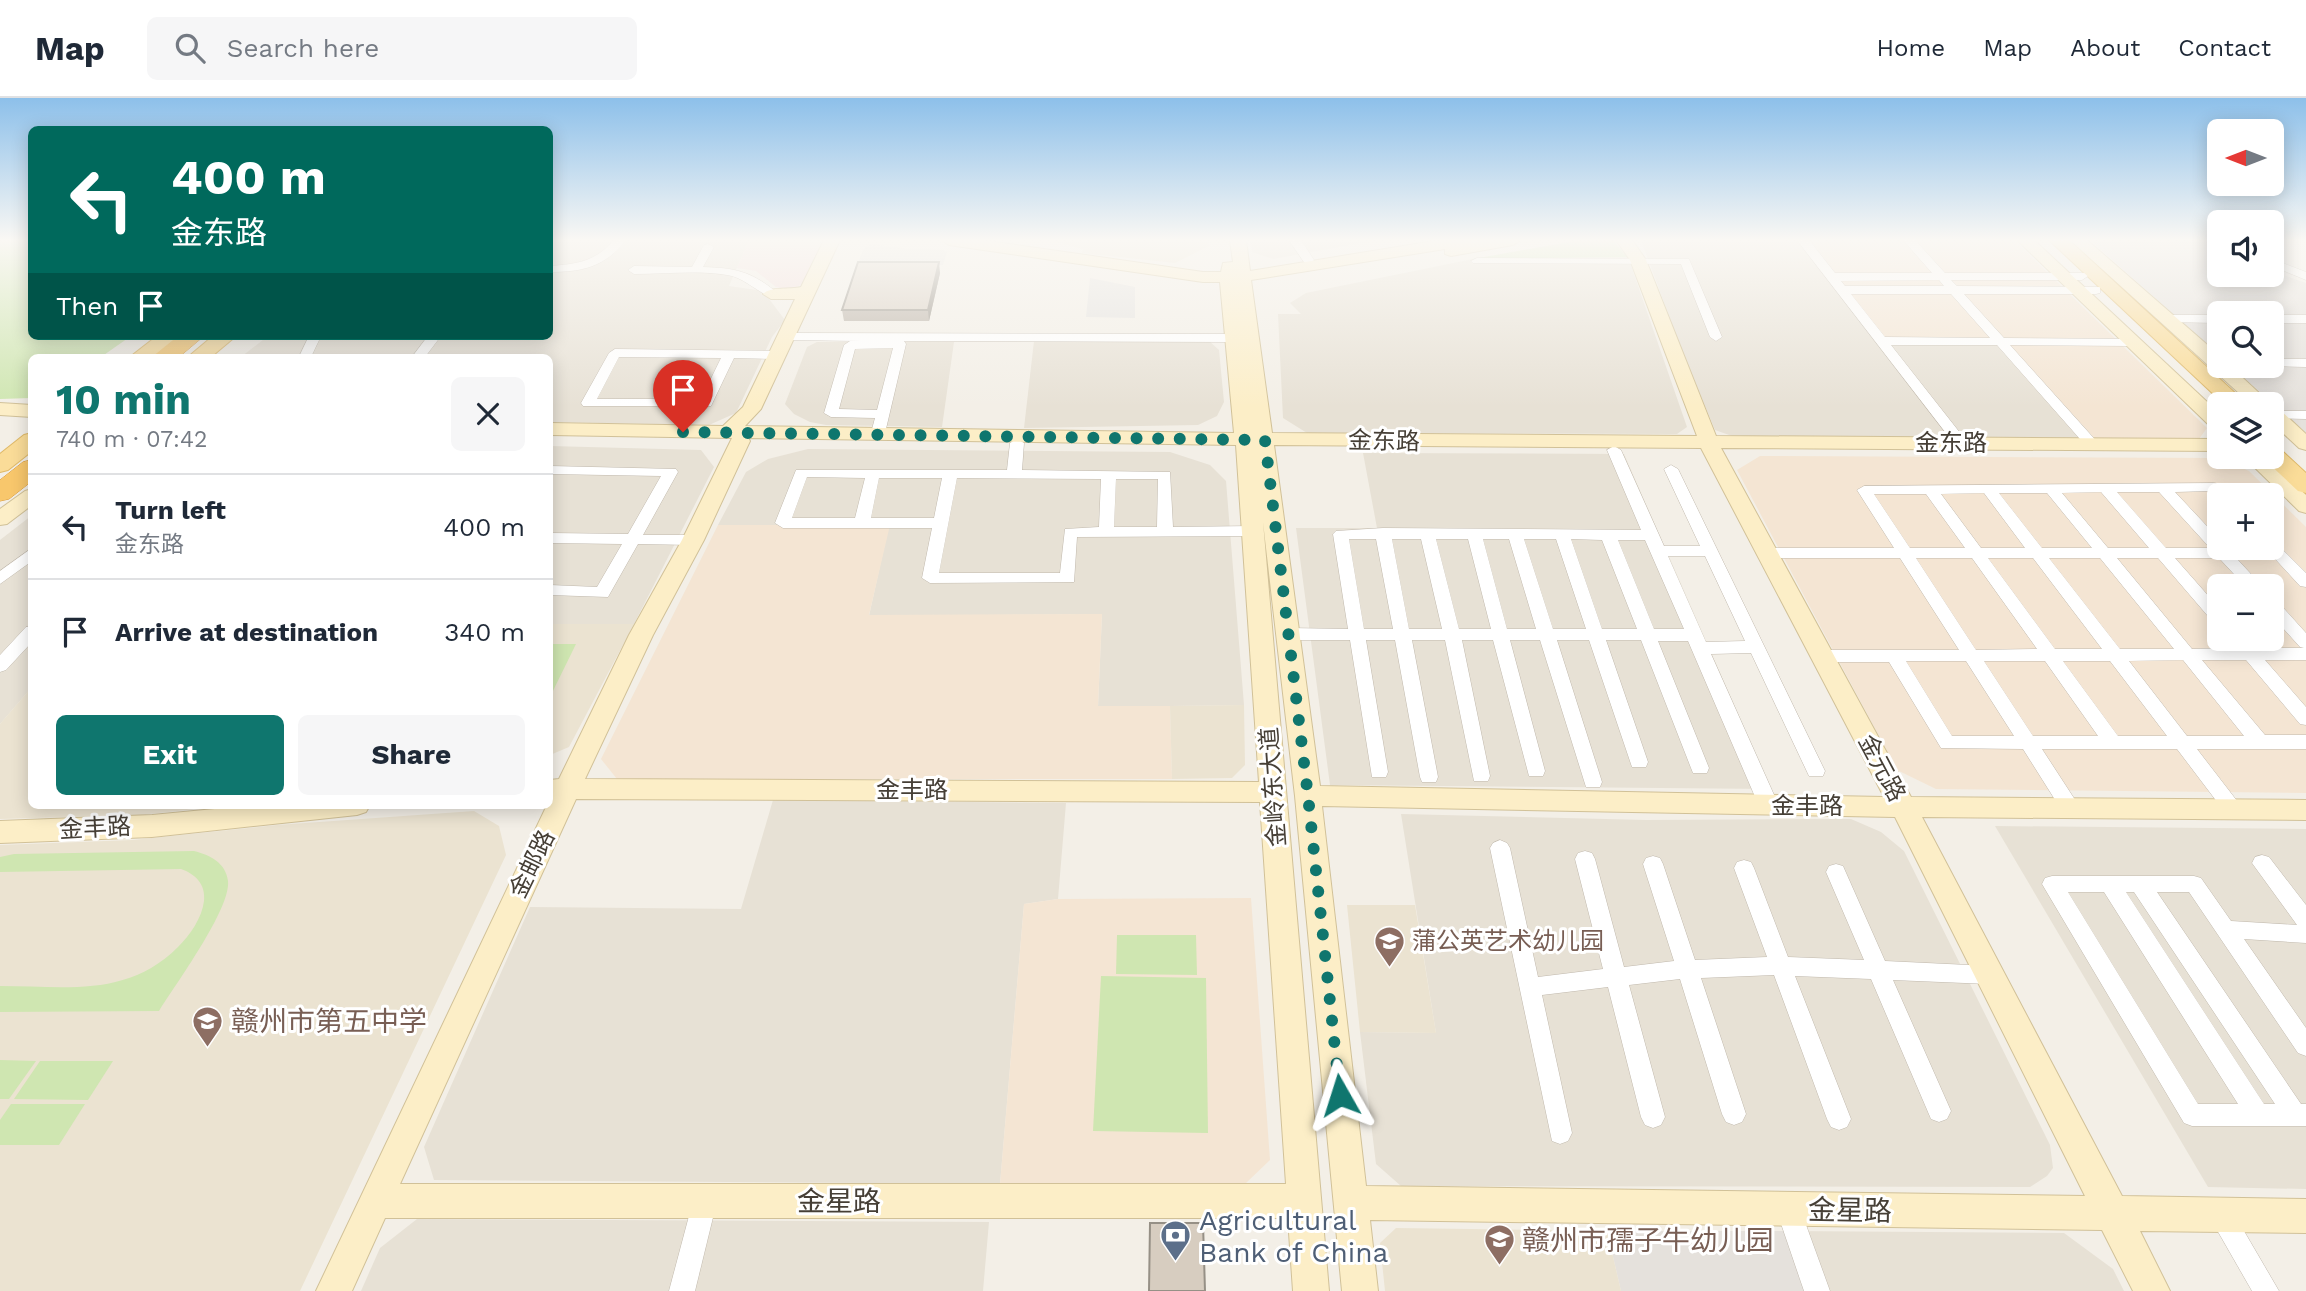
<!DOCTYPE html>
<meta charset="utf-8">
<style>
:root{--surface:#fff;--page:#f6f6f7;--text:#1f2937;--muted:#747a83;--line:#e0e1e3;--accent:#0f766e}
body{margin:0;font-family:"Work Sans","Noto Sans SC",sans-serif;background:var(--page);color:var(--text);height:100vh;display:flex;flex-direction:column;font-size:26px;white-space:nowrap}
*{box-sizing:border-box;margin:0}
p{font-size:23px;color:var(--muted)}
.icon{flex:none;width:38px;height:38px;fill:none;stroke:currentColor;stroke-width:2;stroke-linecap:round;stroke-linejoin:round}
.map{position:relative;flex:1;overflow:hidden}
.side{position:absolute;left:28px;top:256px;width:525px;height:455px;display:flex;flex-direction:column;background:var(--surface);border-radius:10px;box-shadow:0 4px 18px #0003}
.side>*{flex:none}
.guide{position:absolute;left:28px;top:28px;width:525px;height:214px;border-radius:10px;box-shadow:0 4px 18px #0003;background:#00695c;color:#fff;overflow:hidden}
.needle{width:46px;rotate:270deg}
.controls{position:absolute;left:2207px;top:21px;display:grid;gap:14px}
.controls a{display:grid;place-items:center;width:77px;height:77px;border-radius:10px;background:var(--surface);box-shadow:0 4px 18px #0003;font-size:35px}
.pin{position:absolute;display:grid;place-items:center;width:60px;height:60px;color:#fff;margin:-72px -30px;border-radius:50% 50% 50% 0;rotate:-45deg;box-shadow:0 0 7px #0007}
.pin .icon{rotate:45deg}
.me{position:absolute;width:77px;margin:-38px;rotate:354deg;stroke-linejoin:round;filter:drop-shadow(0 0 5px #0008)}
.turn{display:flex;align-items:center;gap:24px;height:147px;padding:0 28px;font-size:32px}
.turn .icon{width:91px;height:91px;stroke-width:2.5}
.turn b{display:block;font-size:49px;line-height:60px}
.then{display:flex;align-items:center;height:66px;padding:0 28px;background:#0003;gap:14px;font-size:26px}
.round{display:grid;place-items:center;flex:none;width:74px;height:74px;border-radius:10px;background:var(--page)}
.summary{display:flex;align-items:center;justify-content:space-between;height:119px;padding:0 28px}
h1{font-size:42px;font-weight:700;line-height:52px;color:var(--accent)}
.cta{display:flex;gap:14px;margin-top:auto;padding:14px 28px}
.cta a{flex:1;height:80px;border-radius:10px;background:var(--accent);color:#fff;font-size:28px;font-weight:700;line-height:80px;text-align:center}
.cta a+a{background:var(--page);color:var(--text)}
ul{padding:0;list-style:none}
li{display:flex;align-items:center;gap:21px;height:105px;padding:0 28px;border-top:2px solid var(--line)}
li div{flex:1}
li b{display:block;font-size:26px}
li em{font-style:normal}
header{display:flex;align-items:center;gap:42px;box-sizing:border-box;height:98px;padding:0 35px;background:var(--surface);border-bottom:2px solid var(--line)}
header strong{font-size:33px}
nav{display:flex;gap:38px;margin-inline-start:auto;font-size:24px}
.search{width:490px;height:63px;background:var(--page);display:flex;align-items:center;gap:18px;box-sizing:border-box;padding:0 24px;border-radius:10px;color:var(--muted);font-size:26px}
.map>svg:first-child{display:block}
.residential{fill:#e7e1d5}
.commercial{fill:#f4e5d3;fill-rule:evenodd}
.industrial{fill:#e5e1dc}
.education{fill:#ebe3d1}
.medical{fill:#f3dddb}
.green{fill:#cfe6b1}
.parking{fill:#e4e2df}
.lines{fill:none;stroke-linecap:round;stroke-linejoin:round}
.street-casing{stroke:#c1b9ad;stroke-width:1}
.secondary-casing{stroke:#d1c198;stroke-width:2}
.primary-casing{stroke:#dfb968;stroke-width:2}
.highway-casing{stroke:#d89b3c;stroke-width:1}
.street{fill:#fff;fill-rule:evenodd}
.secondary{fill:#fceec7;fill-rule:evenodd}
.primary{fill:#fadc98;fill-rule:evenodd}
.highway{fill:#f8c76c;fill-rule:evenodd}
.wall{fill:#b9b0a5}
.shaded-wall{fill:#969086}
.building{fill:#d7cdc0;stroke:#969086;stroke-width:2}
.route{stroke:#0f766e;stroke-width:12;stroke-dasharray:0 21.6}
.labels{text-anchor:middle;stroke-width:6;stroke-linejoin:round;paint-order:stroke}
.street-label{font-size:24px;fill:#463f36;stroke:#fff}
.education-label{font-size:24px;fill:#785e54;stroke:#fff;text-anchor:start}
.near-education-label{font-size:28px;fill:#785e54;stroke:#fff;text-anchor:start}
.near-street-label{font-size:28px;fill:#463f36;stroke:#fff}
.near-service-label{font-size:28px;fill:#4e5e75;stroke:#fff;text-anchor:start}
</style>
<header>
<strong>Map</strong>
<div class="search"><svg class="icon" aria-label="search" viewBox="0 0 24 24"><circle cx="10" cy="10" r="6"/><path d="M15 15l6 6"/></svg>Search here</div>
<nav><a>Home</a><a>Map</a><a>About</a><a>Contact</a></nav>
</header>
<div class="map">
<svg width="2306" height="1193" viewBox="0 0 2306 1193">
<rect width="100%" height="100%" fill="#f3efe7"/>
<g class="residential">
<path d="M550,142h199l-20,46 34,5 22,29 -13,17 -36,76 -27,12 -159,-3v-65h-309l27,-21h282z"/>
<path d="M1251,142h127l-105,19 -21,-7z"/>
<path d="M1641,142h157l80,103 118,1 83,94 -347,-2 -17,-6 -35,-84z"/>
<path d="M1628,159l59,170 -10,7 -370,-1 -24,-15 -5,-104h23l-11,-11 16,-10 167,-34z"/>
<path d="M1034,243h175l10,9 5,52 -7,14 -19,9 -174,3z"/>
<path d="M817,244h137l-12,85 -116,-2 -16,-3 -16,-8 -9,-10 22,-57z"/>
<path d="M550,348l151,4 13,17 -80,157h-84z"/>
<path d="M808,351l362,3 40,13 16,16 18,224 -146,2 4,-93 -233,2 20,-91h-171l28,-53 22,-13z"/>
<path d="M1363,355l261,1 147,335 -441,-4 -34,-257h81z"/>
<path d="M31,418v172l-31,36v-184z"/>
<path d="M773,702l293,3 -8,96 -34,5 -24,280 -566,-4 -10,-33 106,-240 211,2z"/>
<path d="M1401,716l245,6 205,-1 30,13 23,19 146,294 3,23 -6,8 -17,11 -629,-1 -25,-22 -16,-132 76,1z"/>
<path d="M1995,728l311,3v360l-98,-2z"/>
<path d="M417,1121l572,3 -6,69h-622l19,-43z"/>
<path d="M1786,1133l278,2 49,36 11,22h-318z"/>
</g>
<g class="commercial">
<path d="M1798,142h216l193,188 -8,11 -105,-1 -85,-94 -131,-1z"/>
<path d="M1760,358l459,2 30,13 57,56v266l-370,-4 -39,-19 -160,-300zM2219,397h53v53h-53zM2219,488h53v53h-53z"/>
<path d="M718,427h172l-21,90 233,-1 -4,92h72l2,73h-555l-16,-20z"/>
<path d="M1251,800l19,262 -24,23 -246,1 24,-280 34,-5z"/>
</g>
<g class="industrial">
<path d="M2090,142h113l16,11v24h53v-4l34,12v150l-75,-67h41v-53h-53v42z"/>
<path d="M1607,1133h179l20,60h-185z"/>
</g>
<g class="education">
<path d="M1050,142h158l1,6 -34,17 -93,-10 1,-4z"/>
<path d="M550,526h84l-65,123 -19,8z"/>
<path d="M31,590l1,117h201l-93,10 -140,4v-95z"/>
<path d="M1244,607l1,60 -13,13 -60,1 -2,-73z"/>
<path d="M474,713l25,15 7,29 -206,436h-300v-446l132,-5 145,-15z"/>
<path d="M1347,807h68l21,128 -76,-1z"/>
<path d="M1396,1130l211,3 14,60h-236l-5,-48z"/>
</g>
<path class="medical" d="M749,142h78l-25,44 -7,4 -11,1 -8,-2 -20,-16 -19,-3z"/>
<g class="green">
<path d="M0,142h31l1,96h99l-30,21h-69l-1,41 -31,1z"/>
<path d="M1580,142h32l16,17 -155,2z"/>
<path d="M550,546h26l-26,53z"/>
<path d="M194,753c16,4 32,12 34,30 3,28 -53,104 -69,130l-159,1v-26c66,0 127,12 178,-39 12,-12 24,-29 26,-46 2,-17 -9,-27 -23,-32l-181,3v-15l14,-3z"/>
<path d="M1117,837h79l1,40 -81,-1z"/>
<path d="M1101,878l105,2 2,155 -115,-2z"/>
<path d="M0,962l36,1 -27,38h-9z"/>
<path d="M40,963h73l-25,39 -74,-1z"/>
<path d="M11,1006h74l-26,41h-59v-25z"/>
</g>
<g class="parking">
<path d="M871,146l38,5 34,1 4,2 -4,13 -86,2 6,-18z"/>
<path d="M1090,180l45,9v31l-49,-1z"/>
</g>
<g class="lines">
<defs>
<g id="street">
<path d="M614,142h12c-21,27 -44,32 -76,32v-6c27,-2 45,-4 64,-26z"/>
<path d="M1289,142h12l13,20 -2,2h-8z"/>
<path d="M1797,142h12l26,33h97l-29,-33h12l30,33h141l2,3 -6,4h-131l6,6 143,1v6l-4,1h-132l40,44 132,1 2,3 -6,4 -122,-1 89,99 -2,3h-10l-90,-102h-106l77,98 -2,3h-10zM1939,182l5,6h-99l-4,-5zM1851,196h100l39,44 -105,-1z"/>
<path d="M708,146l6,3 -11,20c32,1 47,4 72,24v6c-12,1 -30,-20 -48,-22 -29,-5 -63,-1 -93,-1l-6,-4 6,-4 58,1 12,-22z"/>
<path d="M1477,160l212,1 33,78 -6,4 -6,-4 -29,-73 -208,-1 -2,-2z"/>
<path d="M2272,161l34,13v8l-34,-14z"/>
<path d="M2168,217h51v8l-55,-1v-6z"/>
<rect x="2272" y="217" width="34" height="8"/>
<path d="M785,235l447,1 6,4 -6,4 -328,-1 2,3 -21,89 -7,4 -7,-4 4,-15 -44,-1 -7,-4 20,-68 6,-4h11l-80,-1 -2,-3zM893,250l-16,62 -38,-1 16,-60z"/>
<path d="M309,238h12l-10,21h-12z"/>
<path d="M428,238h13l-16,21h-13z"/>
<path d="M615,251l161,2 6,4 -6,4 -42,-1 -23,48h-128l-2,-3 28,-50zM619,259l102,1 -20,41h-104z"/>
<path d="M2272,261h34v8l-39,-1h5z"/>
<path d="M2274,313h32v8l-34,-1v-6z"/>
<path d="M1017,341l7,4 -2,27 148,2 3,55 81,-1 8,5 -8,5 -177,1 -3,45 -144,1 -8,-5 10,-50h-149l-8,-5 21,-53h211l3,-27zM807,379l58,1 -10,40h-63zM879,380h63l-8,40h-63zM957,380l144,1 -2,48 -34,2 -5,44h-121zM1116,381h42l-1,48h-43z"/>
<path d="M1614,348l7,4 43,96h36l-36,-77 7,-4 7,4 147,302 -2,5h-14l-58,-123 -40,1 68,152 -3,5 -7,2 -7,-2 -3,-5 -71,-165h-30l51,127 -2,5h-14l-2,-5 -50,-128h-35l42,122 -2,5h-14l-43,-127h-32l45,142 -2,5h-14l-46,-147h-30l35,131 -2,5h-14l-36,-136h-31l28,136 -2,5h-14l-29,-141h-33l26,137 -2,5h-14l-2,-5 -25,-137h-29l22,132 -2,5h-14l-22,-137h-62l-8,-6 8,-6 60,1 -15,-95 3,-3 47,-3 258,2 -34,-80zM1349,441h27l17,90h-29zM1392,441h29l21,90h-33zM1436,441h32l23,90h-32zM1483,441h26l27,90h-29zM1524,441h32l30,90h-33zM1571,441l31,1 35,89h-35zM1618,442h27l39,89h-30zM1668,458h37l40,85 -39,1z"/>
<path d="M550,368l126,3 2,3 -35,63h50l8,5 -8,5 -55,-1 -30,53 -58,-2v-10l47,2 25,-43 -72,-1v-10l78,1 33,-58 -111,-2z"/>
<path d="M2214,385l5,1 10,11h-10v4l-9,-8 -35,1 44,47v9h8l35,38h-17l-26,-28h-44l44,50v15l-6,-1 -55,-64h-41l75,91 44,-1 -7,-9h17l9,9h49l-4,-1 -28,-31v-15l6,1 28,31v27h-41l41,47v18l-6,-1 -54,-64h-44l63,75h41v14h-109l47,61 -3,5 -7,2 -7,-2 -50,-66h-135l39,60 -3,5 -7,2 -7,-2 -41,-65 -82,-1 -52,-86h-67l-8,-6 8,-6h137l-59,-92h-134l-8,-5 8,-5h128l-37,-58 7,-4zM2101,394l48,56h-41l-46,-55zM2117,394h42l51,56h-44zM1984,395l41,55h-44l-40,-54zM1999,395h48l45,55h-50zM1874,396h52l39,54h-55zM1916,460h56l65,91 -61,1zM1988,460h45l69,91h-47zM2049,460h51l74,91h-54zM2183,562l61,76h-57l-58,-75zM1906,563h60l48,75h-62zM1984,563h61l53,75h-65zM2063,563h47l57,75h-49z"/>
<path d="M2272,444l5,2 29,29v14l-6,-1 -33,-36 -2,-2h7z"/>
<path d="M32,450v13l-32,23v-13z"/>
<path d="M32,528v16l-26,28 -6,2v-17l26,-28z"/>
<path d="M1500,742l7,3 3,5 28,129 65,-8 -28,-110 3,-6 7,-2 7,2 3,6 29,108 50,-6 -31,-97 3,-6 7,-2 7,2 3,6 32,96 72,-3 -33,-89 3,-6 7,-2 7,2 3,6 34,89 76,3 -38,-88 3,-6 7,-2 7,2 42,95 104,5 8,3 3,6 -3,6 -8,3 -96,-4 58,131 -4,8 -8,3 -8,-3 -60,-140 -76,-3 56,143 -4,8 -8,3 -8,-3 -4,-8 -53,-144 -73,3 45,136 -4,8 -8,3 -8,-3 -4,-8 -42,-135 -51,6 36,132 -4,8 -8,3 -8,-3 -4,-8 -33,-130 -66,8 30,138 -4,8 -8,3 -8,-3 -62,-293 3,-5z"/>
<path d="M2262,757l7,2 37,48v38l-62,-4 62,89v28l-8,-3 -109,-161h-32l144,212h5v22h-114l-8,-3 -142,-239 3,-6 7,-2h142l7,2 30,43 66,4 -45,-62 3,-6zM2068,794h36l134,212h-40zM2126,794h8l141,212h-11z"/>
<path d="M705,1091l9,4 3,8 -22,90h-26l24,-90 3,-8z"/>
<path d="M1788,1099l9,3 33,91h-26l-28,-82 3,-9z"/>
<path d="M2221,1106l9,3 49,84h-27l-43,-75 3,-9z"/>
</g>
<g id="secondary">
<path d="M824,142h16l-79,169 -16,17 489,7 -14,-151h-17l-254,-37 -8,-5h41l221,32h18l2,-9 10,-1 -3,-22h16l4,31 190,-31h81l-8,5 -62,11 -6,-2v-5l-194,31 21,153 425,3 -67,-176 -14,-20h16l14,20 70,176 503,3v12l-498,-3 190,349 395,3v20l-384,-3 200,379 184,3v34l-166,-2 30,60h-37l-31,-61 -732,-10 8,71h-36l-47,-495 -32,-274 66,769h-36l-5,-73h-903l-33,73h-36l231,-486h3v-25l9,-1 70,-144 53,-95 50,-102 -182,-3v-12l173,3 20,-19 52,-108h-24l-8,-5c8,-8 26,-4 38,-7zM748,340l488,7 23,337 -674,-3 68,-144 51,-95 46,-99zM1274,347l427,3 183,349 -564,-11zM576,701l684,3 26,382h-886zM1322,708l573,11 190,379 -719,-10z"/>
<path d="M2017,142h17l185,173v17l-7,-2z"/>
<path d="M2070,142h17l132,115v11h11l41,38h-20z"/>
<path d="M0,305l32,2v12l-32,-2z"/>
<path d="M2272,309l7,2 27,25v16l-7,-2 -27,-25z"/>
<path d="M2244,359h21l41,38v18l-7,-2z"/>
<path d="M32,391v16l-25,19 -7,1v-16l25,-18z"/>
<path d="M256,707h114l-4,7 -9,3 -205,22 -152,6v-22l152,-6z"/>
</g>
<g id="primary">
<path d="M2049,142h20l178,164h-23z"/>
<path d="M157,238h23l-26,21h-24z"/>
<path d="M213,238h23l-25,21h-23z"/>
<path d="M32,335v18l-24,19 -8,2v-18l24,-19z"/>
<path d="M2272,349l8,2 26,24v20l-8,-2 -34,-32 -1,-2h9z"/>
</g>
<g id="highway">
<path d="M178,238h26l-25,21h-27z"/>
<path d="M32,362v21l-23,18 -9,2v-21l23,-18z"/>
</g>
</defs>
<use href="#street" class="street-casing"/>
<use href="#secondary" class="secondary-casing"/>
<use href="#primary" class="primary-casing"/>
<use href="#highway" class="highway-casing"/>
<use href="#street" class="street"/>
<use href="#secondary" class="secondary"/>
<use href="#primary" class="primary"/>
<use href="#highway" class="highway"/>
</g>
<path class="wall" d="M940,175l-11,48h-85l-2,-11z"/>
<path class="shaded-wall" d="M939,164l1,11 -11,48 -1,-11z"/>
<g class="building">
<path d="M858,164h81l-11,48h-86z"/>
<path d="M1150,1125h53l2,68h-56z"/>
</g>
<linearGradient id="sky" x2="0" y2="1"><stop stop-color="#8dc0ea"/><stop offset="0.46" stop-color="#faf8f4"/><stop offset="1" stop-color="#faf8f4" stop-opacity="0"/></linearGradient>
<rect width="2306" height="309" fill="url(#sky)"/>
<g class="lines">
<path class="route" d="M683,334l582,8 43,356 32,299"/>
</g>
<defs>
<symbol id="school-pin" viewBox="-11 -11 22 30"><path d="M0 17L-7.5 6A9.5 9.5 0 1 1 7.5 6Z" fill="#8d6e63" stroke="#fff"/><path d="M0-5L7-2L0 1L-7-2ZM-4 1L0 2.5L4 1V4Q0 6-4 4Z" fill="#fff"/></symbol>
<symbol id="bank-pin" viewBox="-11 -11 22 30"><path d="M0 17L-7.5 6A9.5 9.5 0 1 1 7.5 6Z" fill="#5c6f8a" stroke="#fff"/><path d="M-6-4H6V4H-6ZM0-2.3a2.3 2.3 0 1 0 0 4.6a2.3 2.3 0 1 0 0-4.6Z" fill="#fff"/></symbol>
</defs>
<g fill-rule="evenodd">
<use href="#school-pin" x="1372" y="826" width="35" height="47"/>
<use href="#school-pin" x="190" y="906" width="35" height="47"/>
<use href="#bank-pin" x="1158" y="1120" width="35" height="47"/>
<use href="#school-pin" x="1482" y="1124" width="35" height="47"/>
</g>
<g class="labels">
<g class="street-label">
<text transform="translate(1384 343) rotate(1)" y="8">金东路</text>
<text x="1951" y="353">金东路</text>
<text transform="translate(1882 670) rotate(62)" y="8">金元路</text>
<text transform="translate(1273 689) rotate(-94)" y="8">金岭东大道</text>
<text x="912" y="700">金丰路</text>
<text x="1807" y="716">金丰路</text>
<text transform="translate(95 730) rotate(-3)" y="8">金丰路</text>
<text transform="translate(532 766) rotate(-64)" y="8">金邮路</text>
</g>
<g class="education-label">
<text x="1412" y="851">蒲公英艺术幼儿园</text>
</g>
<g class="near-education-label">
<text x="231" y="933">赣州市第五中学</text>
<text x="1522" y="1152">赣州市孺子牛幼儿园</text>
</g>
<g class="near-street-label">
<text x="839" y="1113">金星路</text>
<text transform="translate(1850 1112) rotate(1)" y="10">金星路</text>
</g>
<g class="near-service-label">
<text x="1199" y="1132">Agricultural<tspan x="1199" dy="32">Bank of China</tspan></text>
</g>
</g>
</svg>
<div class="controls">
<a><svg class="needle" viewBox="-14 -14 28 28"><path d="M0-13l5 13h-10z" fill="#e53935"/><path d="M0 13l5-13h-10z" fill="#747a83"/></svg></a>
<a><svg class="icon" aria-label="sound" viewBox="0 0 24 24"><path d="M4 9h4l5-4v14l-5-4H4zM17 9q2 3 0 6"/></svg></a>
<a><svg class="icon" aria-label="search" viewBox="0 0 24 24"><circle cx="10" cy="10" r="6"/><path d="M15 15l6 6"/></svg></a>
<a><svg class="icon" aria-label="layers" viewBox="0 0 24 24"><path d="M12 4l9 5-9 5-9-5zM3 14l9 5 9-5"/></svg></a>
<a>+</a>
<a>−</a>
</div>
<div class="pin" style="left:683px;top:334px;background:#d93025"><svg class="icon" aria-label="arrive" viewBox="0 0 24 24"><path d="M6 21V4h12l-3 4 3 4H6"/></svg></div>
<svg class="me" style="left:1340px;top:997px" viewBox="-20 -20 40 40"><path d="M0-17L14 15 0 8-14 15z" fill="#0f766e" stroke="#fff" stroke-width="4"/></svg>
<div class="guide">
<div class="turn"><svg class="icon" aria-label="left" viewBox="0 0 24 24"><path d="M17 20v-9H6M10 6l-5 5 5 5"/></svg><div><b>400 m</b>金东路</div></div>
<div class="then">Then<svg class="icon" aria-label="arrive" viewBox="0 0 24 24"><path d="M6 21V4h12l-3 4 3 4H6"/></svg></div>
</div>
<section class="side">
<div class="summary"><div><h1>10 min</h1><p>740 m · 07:42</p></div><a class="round"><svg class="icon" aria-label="close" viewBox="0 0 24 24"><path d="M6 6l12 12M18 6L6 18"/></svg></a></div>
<ul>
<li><svg class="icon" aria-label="left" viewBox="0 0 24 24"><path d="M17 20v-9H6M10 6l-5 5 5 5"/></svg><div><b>Turn left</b><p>金东路</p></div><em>400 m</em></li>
<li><svg class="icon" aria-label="arrive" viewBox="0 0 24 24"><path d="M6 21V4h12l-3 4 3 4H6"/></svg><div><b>Arrive at destination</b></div><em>340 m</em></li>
</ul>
<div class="cta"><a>Exit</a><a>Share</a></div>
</section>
</div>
